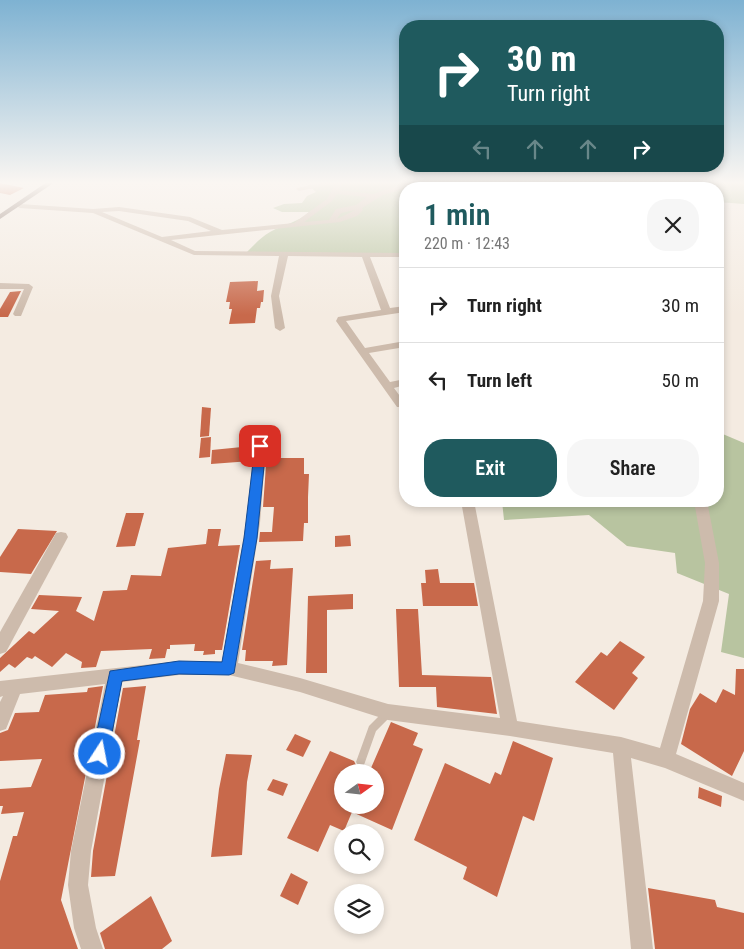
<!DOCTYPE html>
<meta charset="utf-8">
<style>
:root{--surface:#fff;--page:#f6f6f6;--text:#222;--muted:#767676;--line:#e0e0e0;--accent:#1f5a5e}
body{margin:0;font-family:"Roboto Condensed",sans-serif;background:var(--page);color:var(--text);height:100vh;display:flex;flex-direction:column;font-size:19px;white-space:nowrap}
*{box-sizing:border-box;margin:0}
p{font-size:16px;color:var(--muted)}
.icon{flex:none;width:28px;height:28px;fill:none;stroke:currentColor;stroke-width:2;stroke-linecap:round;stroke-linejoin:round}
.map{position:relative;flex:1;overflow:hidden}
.side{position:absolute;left:399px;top:182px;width:325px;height:325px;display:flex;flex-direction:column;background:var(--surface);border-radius:20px;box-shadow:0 2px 8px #0003}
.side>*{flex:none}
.guide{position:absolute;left:399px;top:20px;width:325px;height:152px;border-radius:20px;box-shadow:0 2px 8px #0003;background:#1f5a5e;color:#fff;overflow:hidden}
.needle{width:32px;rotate:75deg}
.controls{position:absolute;left:334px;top:764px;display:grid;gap:10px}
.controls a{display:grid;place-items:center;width:50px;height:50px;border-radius:50%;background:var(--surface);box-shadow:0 2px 8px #0003;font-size:25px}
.pin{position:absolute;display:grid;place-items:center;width:42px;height:42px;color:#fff;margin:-21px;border-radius:10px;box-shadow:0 2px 8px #0006}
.me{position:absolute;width:55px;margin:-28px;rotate:11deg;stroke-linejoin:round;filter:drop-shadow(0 0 4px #0008)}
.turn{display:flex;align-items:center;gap:18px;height:105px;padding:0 25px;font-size:22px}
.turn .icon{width:65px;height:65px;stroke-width:2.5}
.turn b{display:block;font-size:35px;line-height:42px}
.lanes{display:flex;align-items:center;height:48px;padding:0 25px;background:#0003;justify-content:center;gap:25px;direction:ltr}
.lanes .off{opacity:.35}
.round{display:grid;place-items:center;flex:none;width:52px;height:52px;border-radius:20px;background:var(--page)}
.summary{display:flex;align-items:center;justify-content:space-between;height:85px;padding:0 25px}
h1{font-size:30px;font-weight:600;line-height:38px;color:var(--accent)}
.cta{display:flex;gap:10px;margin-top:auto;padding:10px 25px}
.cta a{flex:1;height:58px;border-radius:20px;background:var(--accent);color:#fff;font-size:20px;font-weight:600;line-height:58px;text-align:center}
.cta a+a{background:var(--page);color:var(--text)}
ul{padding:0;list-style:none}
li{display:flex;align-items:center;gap:15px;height:75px;padding:0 25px;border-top:1px solid var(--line)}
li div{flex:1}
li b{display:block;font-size:19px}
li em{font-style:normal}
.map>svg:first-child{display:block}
.green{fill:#b8c4a0}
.building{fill:#c8694b;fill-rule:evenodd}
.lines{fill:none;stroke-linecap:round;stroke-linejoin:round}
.service{fill:#cdbbac;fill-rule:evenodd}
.minor{fill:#cdbbac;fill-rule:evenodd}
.primary{fill:#7d675c;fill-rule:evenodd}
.route{fill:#1a73e8;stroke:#114b97}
</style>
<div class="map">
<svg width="744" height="949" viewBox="0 0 744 949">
<rect width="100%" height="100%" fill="#f4ebe1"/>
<g class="green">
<path d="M329,182h415v22l-26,-2v-13h-313v65l-158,-2c7,-7 14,-15 23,-20 14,-8 27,-9 39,-20h-27l-9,-4 11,-4 18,-1 5,-7 9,-4 -8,-7z"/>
<path d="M718,432l26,11v215l-23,-6 8,-58 -52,-21 -2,-20 -48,-7 -38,-31 -85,5 -2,-19h216z"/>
</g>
<g class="building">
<path d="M0,183l24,5 -14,7 -10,-2z"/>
<path d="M258,281l-1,10 7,-1 -1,12h-2l-1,6h-3l-2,15 -26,1 3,-15h-3l1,-7h-4l4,-20z"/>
<path d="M21,291l-13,26h-8v-8l10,-17z"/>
<path d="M202,407l9,1 -2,28 -9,1z"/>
<path d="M211,437l-1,20 -11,1 2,-20z"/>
<path d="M252,446l-1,15 -40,3 1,-14z"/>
<path d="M276,458h28v16h5l-1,23v26h-4l-1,18 -44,1 1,-10h12l2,-25h-11l3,-42h9z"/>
<path d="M126,513h18l-9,33 -19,1z"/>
<path d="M18,529l39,2 -26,43 -31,-2v-15z"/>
<path d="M208,529h13l-3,17 22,-1 -18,105h-7v4l-12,1 1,-4h-10l1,-7 -25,1v4h-3l-2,9 -16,1 3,-10 -51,2 -5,16 -15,1 1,-6 -16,-9 -14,14 -17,-11 -3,3 -5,-2 -12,11 -6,-4 -9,8v-14l29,-27 5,3 25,-23 -28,-2 8,-14 43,2 -6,14 18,10 9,-30 24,-1 4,-15 30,1 7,-28 38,-4z"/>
<path d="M350,535l1,11 -16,1v-11z"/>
<path d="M271,560l-1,9 23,-1 -6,97 -15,1 1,-5h-28l1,-11h-4l14,-89z"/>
<path d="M438,569l2,14h34l4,23h-55l-2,-23h5l-1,-13z"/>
<path d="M353,594v15l-26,1v63h-21l2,-77z"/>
<path d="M396,609h22l4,66 69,2 6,37 -60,-7 -1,-20h-37z"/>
<path d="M620,641l25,16 -13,16 6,5 -24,32 -39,-28 26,-30 6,4z"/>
<path d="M736,669h8v82l-12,25 -51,-32 9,-35 10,-16 16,10 7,-14 12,6z"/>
<path d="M103,686l-42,214 17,49h-78v-68l13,-45h4l7,-24 -23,2 2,-8h-3v-17l31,-2 11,-28 -42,2v-28l8,-3 7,-17 24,-1 6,-17 42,-3 1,-4z"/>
<path d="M146,686l-9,54h3l-25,136 -24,1 2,-26 30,-163z"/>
<path d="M391,722l27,11 -5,12 10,4 -31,81 -40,-18 -8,19 -14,-6 -12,27 -31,-14 43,-87 24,10 3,6 9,-1 5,2zM342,772h33v33h-33z"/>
<path d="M295,734l16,7 -8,16 -17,-7z"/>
<path d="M513,741l40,17 -19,63 -11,-5 -26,81 -34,-18 4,-12 -53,-27 31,-77 45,21 5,-12 6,3z"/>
<path d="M226,754l26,1 -5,27 -5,73 -31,2 8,-68z"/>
<path d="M273,779l15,5 -5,12 -16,-6z"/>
<path d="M699,787l23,9 -1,11 -23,-9z"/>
<path d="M291,873l17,9 -10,23 -18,-9z"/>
<path d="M648,888l67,12 2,7 27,6v36h-89z"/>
<path d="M151,896l21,45 -10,8h-57l-5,-16z"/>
</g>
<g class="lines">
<path class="service" d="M388,709l3,1 1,3 -1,3 -15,15 -12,34 -3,1 -3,-1 -2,-3 13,-36 16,-16z"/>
<g class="minor">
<path d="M326,182h17l-4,8 34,4 32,-11 21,-1 -43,13 -21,13 1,2 -6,6 -17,6 -169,18 24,11 210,2v4h-35l20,51 15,-2v6l-59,9 19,27 40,-7v6l-36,6 21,29 15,-3v6l-11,3 11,15v4h-8l-61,-86 2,-4 43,-7 -19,-53 -74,-1 -9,40 6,32 -5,3 -5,-3 -4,-32 8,-40 -85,-1 -101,-42 -73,-5 -4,-2 4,-2 73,5 26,-2 71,10 32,13 72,-7 33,-24 8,-15 -36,7 -3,-2 1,-1zM337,194l30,3 -11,8 -20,4 -7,11 -25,2 28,-21zM355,210l-18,9 4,-6zM119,211l69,10 23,10 -49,6 -60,-25z"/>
<path d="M0,283l29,1 4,3 -12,29h-6l-2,-2 11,-25h-24z"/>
<path d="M260,442l6,4 -6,77 -22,140 62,15 88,26 112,14 -39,-217h13l43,220 104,16 39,11 43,-147 2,-38 -11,-62h13l12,62v38l-43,153 68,29v18l-79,-33 -34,-10 22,191h-22l-18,-196 -103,-17 -122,-16 -88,-28 -71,-17h-50l-57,7 -31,169 -3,34 8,43 7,21h-22l-7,-21 -6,-43 3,-34 34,-167 -85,10 -14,35 -6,2v-29l3,-6 -3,1v-16l179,-20h43l24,-138 8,-77z"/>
<path d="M61,532l5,1 2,4 -62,115 -6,2v-22l56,-99z"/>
</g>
<path class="primary" d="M47,182h8l-55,37v-5z"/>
</g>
<linearGradient id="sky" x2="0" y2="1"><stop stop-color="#7eb2d2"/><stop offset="0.58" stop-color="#faf6f2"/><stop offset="1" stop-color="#faf6f2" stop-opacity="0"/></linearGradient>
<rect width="744" height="315" fill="url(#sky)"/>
<path class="route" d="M260,443l6,3 -9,92 -23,135 -5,2 -50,-1 -57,7 -14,73 -2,5 -6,2 -6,-2 -2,-5 18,-83 69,-10 43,1 22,-124 11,-92z"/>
</svg>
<div class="controls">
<a><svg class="needle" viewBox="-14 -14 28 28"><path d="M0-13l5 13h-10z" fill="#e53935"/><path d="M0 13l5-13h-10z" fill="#767676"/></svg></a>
<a><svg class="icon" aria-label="search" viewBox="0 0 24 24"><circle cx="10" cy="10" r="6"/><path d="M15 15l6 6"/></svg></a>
<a><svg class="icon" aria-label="layers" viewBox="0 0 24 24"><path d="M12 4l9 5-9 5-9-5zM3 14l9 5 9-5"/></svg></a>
</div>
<div class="pin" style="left:260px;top:446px;background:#d93025"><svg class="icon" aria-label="arrive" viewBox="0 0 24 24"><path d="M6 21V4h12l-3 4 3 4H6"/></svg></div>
<svg class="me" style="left:100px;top:754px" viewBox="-20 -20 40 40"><circle r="17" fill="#1a73e8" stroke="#fff" stroke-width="3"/><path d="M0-11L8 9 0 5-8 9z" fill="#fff"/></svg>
<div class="guide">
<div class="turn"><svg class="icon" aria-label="right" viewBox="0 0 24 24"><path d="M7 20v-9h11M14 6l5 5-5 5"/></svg><div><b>30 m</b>Turn right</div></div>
<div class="lanes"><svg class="icon off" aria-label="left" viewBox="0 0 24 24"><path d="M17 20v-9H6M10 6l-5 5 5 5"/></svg><svg class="icon off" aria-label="ahead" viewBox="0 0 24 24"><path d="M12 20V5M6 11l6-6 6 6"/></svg><svg class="icon off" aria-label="ahead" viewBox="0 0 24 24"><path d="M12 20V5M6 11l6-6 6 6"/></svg><svg class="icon" aria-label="right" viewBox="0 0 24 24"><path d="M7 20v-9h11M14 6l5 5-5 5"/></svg></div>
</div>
<section class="side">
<div class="summary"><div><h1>1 min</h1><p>220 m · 12:43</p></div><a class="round"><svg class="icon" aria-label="close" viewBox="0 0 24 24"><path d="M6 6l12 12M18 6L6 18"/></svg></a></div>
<ul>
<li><svg class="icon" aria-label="right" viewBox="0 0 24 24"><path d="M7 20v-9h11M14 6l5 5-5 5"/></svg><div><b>Turn right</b></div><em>30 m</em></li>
<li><svg class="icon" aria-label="left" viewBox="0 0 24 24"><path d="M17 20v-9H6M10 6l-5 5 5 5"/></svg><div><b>Turn left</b></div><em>50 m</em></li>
</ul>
<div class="cta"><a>Exit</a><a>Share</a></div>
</section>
</div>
